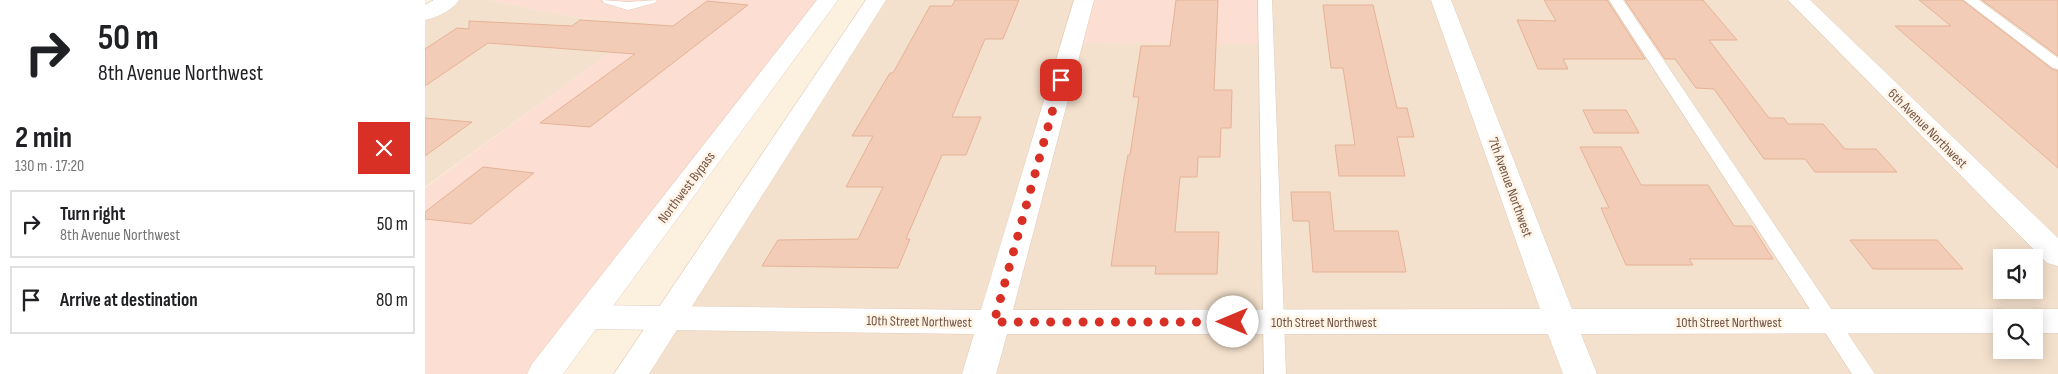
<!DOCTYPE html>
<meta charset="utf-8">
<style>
:root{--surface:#fff;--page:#f6f6f6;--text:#202124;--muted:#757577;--line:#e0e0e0}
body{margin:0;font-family:"Sofia Sans Condensed",sans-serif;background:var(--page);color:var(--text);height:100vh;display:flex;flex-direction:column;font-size:19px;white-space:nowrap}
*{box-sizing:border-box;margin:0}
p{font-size:16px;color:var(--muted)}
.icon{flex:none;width:28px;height:28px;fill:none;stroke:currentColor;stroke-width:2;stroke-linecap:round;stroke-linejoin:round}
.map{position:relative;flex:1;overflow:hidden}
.panel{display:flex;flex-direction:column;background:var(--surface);width:425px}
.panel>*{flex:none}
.hud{background:#fff;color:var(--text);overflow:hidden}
.controls{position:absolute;left:1568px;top:249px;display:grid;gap:10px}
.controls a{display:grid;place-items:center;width:50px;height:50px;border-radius:0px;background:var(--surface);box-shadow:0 2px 12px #0003;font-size:25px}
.pin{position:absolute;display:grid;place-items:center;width:42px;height:42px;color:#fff;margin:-21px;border-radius:10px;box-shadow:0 2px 8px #0006}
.me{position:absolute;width:55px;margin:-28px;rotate:270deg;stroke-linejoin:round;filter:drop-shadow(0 0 4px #0008)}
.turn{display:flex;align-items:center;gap:18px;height:105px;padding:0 15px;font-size:22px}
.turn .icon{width:65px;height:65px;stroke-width:2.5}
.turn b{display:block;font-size:35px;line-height:42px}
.round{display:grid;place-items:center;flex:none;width:52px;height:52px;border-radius:0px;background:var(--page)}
.summary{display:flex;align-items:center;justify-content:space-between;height:85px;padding:0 15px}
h1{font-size:30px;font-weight:700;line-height:38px}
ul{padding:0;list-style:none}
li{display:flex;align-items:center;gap:15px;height:68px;margin:0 10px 8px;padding:0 5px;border:2px solid var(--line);border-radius:0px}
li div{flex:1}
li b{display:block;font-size:19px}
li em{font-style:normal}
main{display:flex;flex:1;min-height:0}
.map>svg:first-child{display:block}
.residential{fill:#f4e1cd;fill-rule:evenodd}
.commercial{fill:#fdded2}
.building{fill:#f2ccb6;stroke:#e5b297}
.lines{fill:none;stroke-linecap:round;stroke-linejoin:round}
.lane-casing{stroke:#e0ccbb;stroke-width:1}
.street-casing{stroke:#e0ccbb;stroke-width:1}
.secondary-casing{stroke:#e7cebb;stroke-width:1}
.lane{fill:#fff;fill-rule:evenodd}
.street{fill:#fff;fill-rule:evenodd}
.secondary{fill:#fff;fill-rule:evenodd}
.route{stroke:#d93025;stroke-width:9;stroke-dasharray:0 16.2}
.labels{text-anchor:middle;stroke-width:5;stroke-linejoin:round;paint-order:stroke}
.street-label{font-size:14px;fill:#735547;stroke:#fff4e6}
</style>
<main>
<section class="panel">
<div class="hud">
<div class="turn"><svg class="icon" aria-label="right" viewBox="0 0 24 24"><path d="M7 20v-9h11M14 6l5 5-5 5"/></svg><div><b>50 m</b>8th Avenue Northwest</div></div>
</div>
<div class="summary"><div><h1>2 min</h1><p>130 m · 17:20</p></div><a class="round" style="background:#d93025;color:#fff"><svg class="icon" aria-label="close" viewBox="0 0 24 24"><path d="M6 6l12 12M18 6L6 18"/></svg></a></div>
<ul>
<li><svg class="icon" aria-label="right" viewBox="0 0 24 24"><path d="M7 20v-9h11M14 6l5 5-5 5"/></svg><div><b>Turn right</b><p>8th Avenue Northwest</p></div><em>50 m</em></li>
<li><svg class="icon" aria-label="arrive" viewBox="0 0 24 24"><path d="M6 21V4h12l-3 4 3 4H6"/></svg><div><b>Arrive at destination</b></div><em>80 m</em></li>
</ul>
</section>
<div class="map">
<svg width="1633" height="374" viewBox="0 0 1633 374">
<rect width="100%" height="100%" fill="#fcf0df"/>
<g class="residential">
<path d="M24,0h39l91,18 73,4 -227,165v-173z"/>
<path d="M451,0h1182v374h-1427zM1576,258h33v32h-33zM1576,318h33v32h-33z"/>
</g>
<g class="commercial">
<path d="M63,0h340l-284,374h-119v-186l226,-166 -72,-4z"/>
<path d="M659,0h181l1,44 -194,-1z"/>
</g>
<g class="building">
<path d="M530,0h64l-16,39h-18l-33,78h29l-15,38h-24l-36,84h4l-12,29 -136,-2 16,-26 80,-1 25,-52h-37l27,-51h-21l38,-63h3l37,-67h22z"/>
<path d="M751,0h42l-4,90h18l-1,38h-10l-1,29h-22l-1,20h-17l-5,55h44l-2,42h-62l1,-8h-45l13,-89 4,-22h2l9,-58h-6l8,-51h29z"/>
<path d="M1119,0h63l38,59h-82l5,10h-30l-21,-49 39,1z"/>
<path d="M1200,0h78l34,40h-28l60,78h15l4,6h35l22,25h31l21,23h-82l-10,-13h-41l-50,-70 -18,-1 -21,-29h-10z"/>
<path d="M1494,0h43l90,69 6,2v97l-163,-142h56z"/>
<path d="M1557,0h76v56z"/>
<path d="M282,1l41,4 -158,122 -50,-4 95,-69 -147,-11 -63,43v-37l32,-21 12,1v-8l103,5 8,-6 93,6z"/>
<path d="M898,5h50l24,103h10l7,29h-17l8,39h-66l-4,-31h20l-12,-77h-12z"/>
<path d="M1158,110h43l13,23h-45z"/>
<path d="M0,118l47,4 -47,34z"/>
<path d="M1155,147h41l20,38h67l26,41h18l21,33h-84l4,6h-67l-25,-57h8z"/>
<path d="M58,167l51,6 -63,51 -46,-5v-7z"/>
<path d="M866,192h39l4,39h64l8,41h-93l-4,-51h-16z"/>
<path d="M1425,240h87l26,29h-90z"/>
</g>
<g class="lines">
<defs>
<g id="lane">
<path d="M177,0l26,2 29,-2 -2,3 -27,7 -24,-7z"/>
<path d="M833,0h14l14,374h-22z"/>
<path d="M1184,0h14l252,374h-23z"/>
<path d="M1539,0h15l79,58v11l-5,-1z"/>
</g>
<g id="street">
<path d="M9,0h25c-6,10 -23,18 -34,20v-15z"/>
<path d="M649,0h20l-81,310 527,-1 -109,-309h20l121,309h429l11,3 3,6h-14v15l-420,1 16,40h-34l-15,-40h-541l-11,40h-34l12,-40 -387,-5 -11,-4 -5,-8 5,-8 11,-4 394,5z"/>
<path d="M1363,0h22l248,238v28l-11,-3z"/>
<path d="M1609,309h24v24h-24v-15h-14l3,-6z"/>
</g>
<g id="secondary">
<path d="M392,0h21l-275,374h-36l5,-10z"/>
<path d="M441,0h20l-237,374h-35z"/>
</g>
</defs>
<use href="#lane" class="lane-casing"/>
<use href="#street" class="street-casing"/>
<use href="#secondary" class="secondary-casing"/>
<use href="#lane" class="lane"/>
<use href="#street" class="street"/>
<use href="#secondary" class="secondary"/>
</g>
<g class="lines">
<path class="route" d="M636,80l-67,242h239"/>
</g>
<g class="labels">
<g class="street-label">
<text transform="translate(1503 128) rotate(45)" y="5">6th Avenue Northwest</text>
<text transform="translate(261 187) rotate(-53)" y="5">Northwest Bypass</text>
<text transform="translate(1086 187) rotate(70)" y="5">7th Avenue Northwest</text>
<text transform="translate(494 321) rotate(1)" y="5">10th Street Northwest</text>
<text x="899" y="327">10th Street Northwest</text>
<text x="1304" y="327">10th Street Northwest</text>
</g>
</g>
</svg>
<div class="controls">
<a><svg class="icon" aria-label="sound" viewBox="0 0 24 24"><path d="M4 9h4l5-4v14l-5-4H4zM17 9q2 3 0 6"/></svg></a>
<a><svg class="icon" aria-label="search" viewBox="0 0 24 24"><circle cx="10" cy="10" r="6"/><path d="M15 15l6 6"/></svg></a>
</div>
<div class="pin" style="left:636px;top:80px;background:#d93025"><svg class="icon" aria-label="arrive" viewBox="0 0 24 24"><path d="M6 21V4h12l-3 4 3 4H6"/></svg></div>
<svg class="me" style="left:808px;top:322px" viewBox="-20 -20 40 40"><circle r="19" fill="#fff"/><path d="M0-13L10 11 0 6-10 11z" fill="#d93025"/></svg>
</div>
</main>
